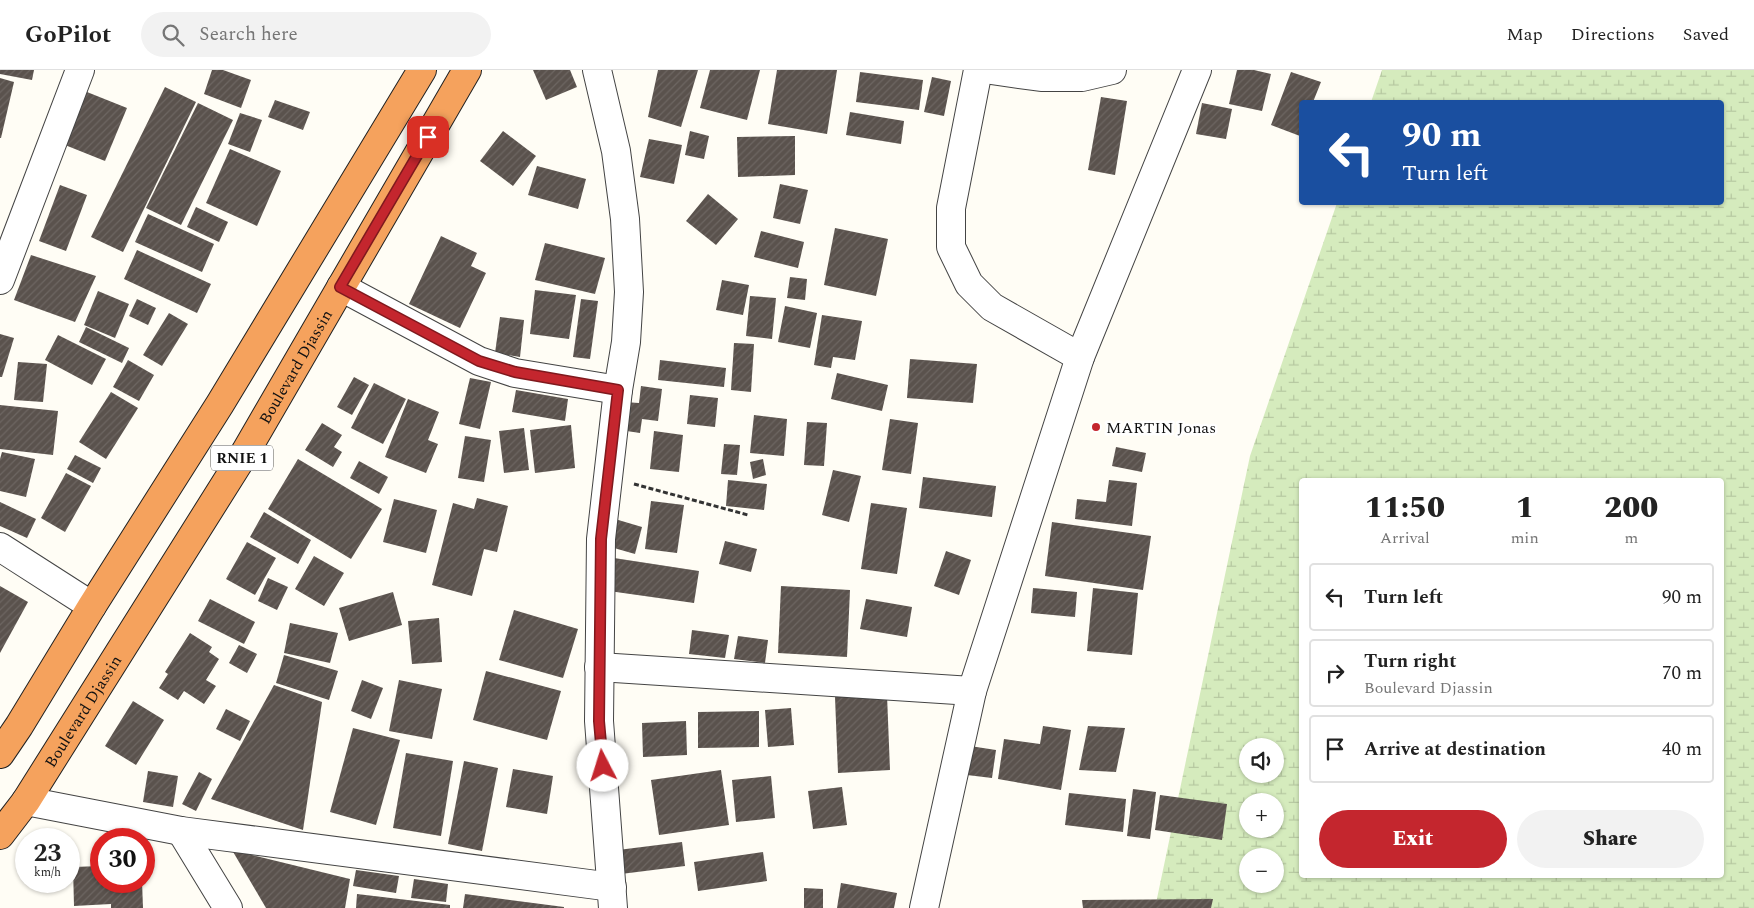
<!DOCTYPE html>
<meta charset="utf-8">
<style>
:root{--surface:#fff;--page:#f2f2f2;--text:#222;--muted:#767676;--line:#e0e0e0;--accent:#c4262e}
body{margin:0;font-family:Spectral,serif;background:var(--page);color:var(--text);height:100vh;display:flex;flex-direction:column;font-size:19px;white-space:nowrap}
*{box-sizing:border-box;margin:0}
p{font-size:16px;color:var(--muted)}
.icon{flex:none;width:28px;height:28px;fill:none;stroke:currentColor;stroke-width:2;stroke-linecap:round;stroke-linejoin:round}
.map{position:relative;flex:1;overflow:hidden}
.details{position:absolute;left:1299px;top:408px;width:425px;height:400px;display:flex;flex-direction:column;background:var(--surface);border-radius:5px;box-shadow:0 1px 4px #0004}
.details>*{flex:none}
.banner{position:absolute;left:1299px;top:30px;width:425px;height:105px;border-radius:5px;box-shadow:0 1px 4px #0004;background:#1a4fa0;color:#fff;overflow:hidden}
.controls{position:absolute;left:1239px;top:668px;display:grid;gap:10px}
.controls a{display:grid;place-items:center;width:45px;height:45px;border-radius:50%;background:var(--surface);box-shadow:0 1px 4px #0004;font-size:25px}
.speed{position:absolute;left:15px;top:758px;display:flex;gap:10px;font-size:25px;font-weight:700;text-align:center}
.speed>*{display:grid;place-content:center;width:65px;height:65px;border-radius:50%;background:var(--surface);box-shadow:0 1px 4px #0004;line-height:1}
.speed small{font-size:12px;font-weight:400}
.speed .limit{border:8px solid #d22;background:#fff;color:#111}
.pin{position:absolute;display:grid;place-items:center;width:42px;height:42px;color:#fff;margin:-21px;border-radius:10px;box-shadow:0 2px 8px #0006}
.me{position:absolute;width:55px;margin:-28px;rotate:355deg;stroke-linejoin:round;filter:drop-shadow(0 0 4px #0008)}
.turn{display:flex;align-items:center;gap:18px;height:105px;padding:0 20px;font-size:22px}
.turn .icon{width:65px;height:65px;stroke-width:2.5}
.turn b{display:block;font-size:35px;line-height:42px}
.eta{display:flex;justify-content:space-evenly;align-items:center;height:85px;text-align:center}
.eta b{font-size:30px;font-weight:800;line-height:35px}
.cta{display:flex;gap:10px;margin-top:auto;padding:10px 20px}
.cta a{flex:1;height:58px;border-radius:30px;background:var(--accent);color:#fff;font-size:20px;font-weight:800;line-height:58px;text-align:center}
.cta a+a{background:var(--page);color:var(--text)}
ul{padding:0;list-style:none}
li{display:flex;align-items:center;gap:15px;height:68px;margin:0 10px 8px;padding:0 10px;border:2px solid var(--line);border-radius:5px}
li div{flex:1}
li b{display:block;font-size:19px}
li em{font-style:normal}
header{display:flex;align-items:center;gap:30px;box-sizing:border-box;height:70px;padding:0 25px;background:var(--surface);border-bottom:1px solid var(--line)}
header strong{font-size:24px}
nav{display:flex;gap:28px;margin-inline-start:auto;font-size:18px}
.search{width:350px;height:45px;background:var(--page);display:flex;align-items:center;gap:12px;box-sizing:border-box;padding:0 18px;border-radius:28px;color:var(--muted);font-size:19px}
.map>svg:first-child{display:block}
.wetland{fill:url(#wetland-marsh);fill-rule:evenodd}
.building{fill:url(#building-hatch)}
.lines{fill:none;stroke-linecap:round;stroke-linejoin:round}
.minor-casing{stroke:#444;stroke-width:30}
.highway-casing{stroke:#222;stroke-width:30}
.path{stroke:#333;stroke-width:3;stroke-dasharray:5 2.5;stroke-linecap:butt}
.minor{stroke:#fff;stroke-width:28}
.highway{stroke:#f5a25d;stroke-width:28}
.route-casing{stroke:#7f191e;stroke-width:12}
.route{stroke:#c4262e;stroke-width:9}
.poi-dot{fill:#c4262e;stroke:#fff;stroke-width:2}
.labels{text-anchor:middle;stroke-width:5;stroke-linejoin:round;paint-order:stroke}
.shield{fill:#fff;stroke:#585858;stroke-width:1}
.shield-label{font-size:15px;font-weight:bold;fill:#111}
.street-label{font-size:16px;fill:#111;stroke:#fff}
.poi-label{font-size:16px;fill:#111;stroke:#fff;text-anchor:start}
</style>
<header>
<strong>GoPilot</strong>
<div class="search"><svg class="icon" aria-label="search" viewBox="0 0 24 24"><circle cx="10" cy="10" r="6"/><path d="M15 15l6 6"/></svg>Search here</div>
<nav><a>Map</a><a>Directions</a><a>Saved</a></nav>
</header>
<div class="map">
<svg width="1754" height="838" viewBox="0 0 1754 838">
<defs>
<pattern id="wetland-marsh" width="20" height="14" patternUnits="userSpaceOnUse" patternTransform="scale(1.25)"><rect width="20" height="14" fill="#d5ebbd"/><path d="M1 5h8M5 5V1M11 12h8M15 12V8" fill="none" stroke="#b6c8a1"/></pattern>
<pattern id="building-hatch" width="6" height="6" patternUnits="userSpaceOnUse" patternTransform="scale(1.25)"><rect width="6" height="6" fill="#5a524d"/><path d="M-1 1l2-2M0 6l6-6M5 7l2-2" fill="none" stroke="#6d6662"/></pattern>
</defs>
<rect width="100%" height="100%" fill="#fffdf5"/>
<path class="wetland" d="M1382,0h372v838h-599l95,-452 87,-253 384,-1v-100h-350zM1301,410h420v395h-420zM1248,676h27v28h-27zM1248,731h27v28h-27zM1248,786h27v28h-27z"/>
<g class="building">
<path d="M0,0h34l-2,10 -32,-6z"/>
<path d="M212,0h11l28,10 -10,28 -37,-14z"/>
<path d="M533,0h37l7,17 -31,13z"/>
<path d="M658,0h40l-17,57 -33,-10z"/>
<path d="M710,0h50l-13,50 -47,-12z"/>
<path d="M777,0h60l-10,64 -59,-10z"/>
<path d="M1237,0h17l17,4 -9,37 -33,-7z"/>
<path d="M860,2l63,8 -4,30 -63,-8z"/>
<path d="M1291,2l30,10 -8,20h-12l-1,34 -29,-11z"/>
<path d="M932,7l19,4 -7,35 -20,-4z"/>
<path d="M0,8l14,4 -13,56h-1z"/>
<path d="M165,17l31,15 -73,150 -32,-15z"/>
<path d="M87,22l40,16 -22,53 -40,-16z"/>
<path d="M1101,27l26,4 -12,74 -27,-5z"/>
<path d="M275,30l35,12 -7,18 -35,-13z"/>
<path d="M198,33l35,17 -52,105 -35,-17z"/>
<path d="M1202,33l30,6 -6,30 -30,-5z"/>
<path d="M850,42l54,9 -3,23 -55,-9z"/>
<path d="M240,43l22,7 -12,32 -22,-8z"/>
<path d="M503,61l33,25 -23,30 -33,-25z"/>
<path d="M690,61l19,5 -5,23 -19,-4z"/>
<path d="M795,66v39l-57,2 -1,-40z"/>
<path d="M649,69l33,6 -8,39 -34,-7z"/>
<path d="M230,79l51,22 -24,55 -51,-23z"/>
<path d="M537,96l49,13 -8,30 -50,-14z"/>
<path d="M780,114l28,6 -8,34 -27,-6z"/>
<path d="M60,115l27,10 -21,56 -27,-10z"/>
<path d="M708,124l30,25 -22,26 -30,-24z"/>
<path d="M196,137l32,15 -9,20 -32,-15z"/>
<path d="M148,144l66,30 -12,28 -67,-30z"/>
<path d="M835,158l53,11 -12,57 -52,-11z"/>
<path d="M761,161l43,11 -6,26 -44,-11z"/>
<path d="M441,166l36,17 -6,13 15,7 -26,55 -51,-24z"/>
<path d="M545,173l60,15 -10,36 -60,-14z"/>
<path d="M137,180l74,34 -14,29 -73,-34z"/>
<path d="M31,185l65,21 -21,46 -61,-22z"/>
<path d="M790,207l17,2 -2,21 -18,-2z"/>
<path d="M722,210l27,5 -6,30 -27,-5z"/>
<path d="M535,220l41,5 -7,44 -39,-5z"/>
<path d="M98,221l31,13 -14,34 -31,-13z"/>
<path d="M750,226l26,2 -4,41 -26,-3z"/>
<path d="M137,229l19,9 -8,17 -19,-9z"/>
<path d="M581,229l17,2 -8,58 -17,-2z"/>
<path d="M785,236l32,7 -7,35 -32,-6z"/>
<path d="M169,243l19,11 -26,42 -19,-11z"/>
<path d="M822,245l40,6 -7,39 -22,-3 -2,11 -17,-3z"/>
<path d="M500,247l24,3 -4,37 -25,-4z"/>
<path d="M86,257l43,21 -7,15 -43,-21z"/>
<path d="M0,264l14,4 -12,39h-2z"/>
<path d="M58,265l48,24 -14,26 -47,-25z"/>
<path d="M734,273l20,1 -3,48 -20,-2z"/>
<path d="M910,289l67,5 -4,39 -66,-5z"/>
<path d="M128,290l26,15 -15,26 -26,-14z"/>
<path d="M660,290l66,8 -2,19 -66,-7z"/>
<path d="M18,292l29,2 -4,38 -29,-2z"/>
<path d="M837,303l51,12 -6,26 -51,-12z"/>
<path d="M354,307l15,8 -17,30 -15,-8z"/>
<path d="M470,308l21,4 -11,47 -21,-5z"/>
<path d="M374,313l32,16 -23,45 -32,-16z"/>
<path d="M641,316l21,3 -4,32 -16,-2 -2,14 -20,-3 4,-28 15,1z"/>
<path d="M516,320l52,9 -3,22 -53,-9z"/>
<path d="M111,322l27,16 -32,51 -27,-17z"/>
<path d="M690,325l28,3 -3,29 -28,-3z"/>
<path d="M408,329l31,13 -11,28 10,4 -12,29 -41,-16z"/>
<path d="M0,335l58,6 -5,44 -53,-6z"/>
<path d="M754,345l33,4 -3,37 -34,-3z"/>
<path d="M890,349l28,4 -7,51 -29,-4z"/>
<path d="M807,352l20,1 -3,43 -20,-1z"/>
<path d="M322,353l20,12 -8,12 8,5 -9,15 -28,-17z"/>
<path d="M571,355l4,43 -40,5 -5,-43z"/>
<path d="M524,358l5,42 -25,3 -5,-42z"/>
<path d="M654,361l29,4 -4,37 -29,-3z"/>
<path d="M465,366l26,4 -7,42 -26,-4z"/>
<path d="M724,374l16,1 -3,30 -16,-1z"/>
<path d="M1116,377l30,6 -4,19 -30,-6z"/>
<path d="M2,382l33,7 -9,38 -26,-6v-32z"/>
<path d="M75,385l26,13 -8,15 -26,-14z"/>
<path d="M298,389l84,50 -31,50 -83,-50z"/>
<path d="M763,389l3,16 -13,4 -3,-17z"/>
<path d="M359,391l29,16 -9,17 -29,-16z"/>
<path d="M833,400l28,6 -12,46 -27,-7z"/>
<path d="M66,403l25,13 -26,46 -24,-14z"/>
<path d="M923,407l73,9 -4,31 -73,-9z"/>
<path d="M728,410l39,4 -3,26 -38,-4z"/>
<path d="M1109,410l28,3 -5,43 -57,-7 2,-20 29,3z"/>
<path d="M477,428l31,8 -11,46 -13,-3 -12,47 -40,-11 21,-82 21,6z"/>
<path d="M394,429l43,11 -11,43 -43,-11z"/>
<path d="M651,431l33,4 -7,48 -32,-4z"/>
<path d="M0,432l36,17 -9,19 -27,-12z"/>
<path d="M871,433l36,5 -10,66 -36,-5z"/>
<path d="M264,442l47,28 -13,24 -48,-27z"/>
<path d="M615,449l27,8 -7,27 -28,-8z"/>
<path d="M1052,452l99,14 -8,54 -98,-14z"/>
<path d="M725,471l32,8 -6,23 -32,-8z"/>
<path d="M247,472l29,16 -21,37 -29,-16z"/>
<path d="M946,481l25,9 -12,35 -25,-9z"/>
<path d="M314,486l30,17 -20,33 -29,-17z"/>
<path d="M614,488l85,13 -5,32 -85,-12z"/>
<path d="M268,508l20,9 -11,23 -19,-9z"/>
<path d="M0,516l28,16 -28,51z"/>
<path d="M781,516l69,4 -3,67 -69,-4z"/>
<path d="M1033,518l44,4 -2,25 -44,-4z"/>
<path d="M1093,518l45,5 -6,62 -45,-4z"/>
<path d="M393,522l9,33 -53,16 -10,-33z"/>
<path d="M210,529l45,23 -11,22 -46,-23z"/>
<path d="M866,529l46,8 -5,30 -47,-8z"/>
<path d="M514,540l64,19 -15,49 -64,-18z"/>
<path d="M439,548l3,44 -30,2 -4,-43z"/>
<path d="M290,553l48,10 -8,30 -46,-10z"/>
<path d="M692,560l37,5 -4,23 -36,-4z"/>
<path d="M190,563l22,14 -3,5 10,7 -13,21 10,6 -12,18 -20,-13 -6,9 -19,-12 9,-14 -3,-2z"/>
<path d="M738,566l30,4 -3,23 -31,-4z"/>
<path d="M239,575l18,9 -10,19 -18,-10z"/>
<path d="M284,585l54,16 -9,29 -53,-17z"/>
<path d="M486,601l75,20 -14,49 -74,-20z"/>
<path d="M362,610l21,8 -12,31 -20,-8z"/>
<path d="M399,610l43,9 -10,50 -43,-8z"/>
<path d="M274,615l48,17 -19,128 -92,-31z"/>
<path d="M887,625l3,75 -52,3 -3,-76z"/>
<path d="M133,631l31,19 -28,45 -31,-19z"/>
<path d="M791,638l3,37 -26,2 -3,-37z"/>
<path d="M226,639l24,12 -10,20 -24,-12z"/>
<path d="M759,641v36l-61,1v-36z"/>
<path d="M686,651l1,34 -44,2 -1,-34z"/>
<path d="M1043,656l28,4 -10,60 -63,-11 6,-40 36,5z"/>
<path d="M1088,656l37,2 -9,44 -37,-2z"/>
<path d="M353,658l47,12 -24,85 -46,-13z"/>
<path d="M970,676l26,4 -4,28 -25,-3z"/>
<path d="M406,683l47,8 -12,75 -48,-8z"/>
<path d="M464,691l34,7 -16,83 -34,-7z"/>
<path d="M513,699l40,7 -6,38 -41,-7z"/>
<path d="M721,700l8,55 -70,10 -8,-55z"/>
<path d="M148,701l30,5 -5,31 -30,-5z"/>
<path d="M199,702l13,7 -16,32 -14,-7z"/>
<path d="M771,706l4,42 -39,4 -4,-42z"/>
<path d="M842,717l5,38 -34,4 -5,-38z"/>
<path d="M1133,719l23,3 -6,47 -23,-3z"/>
<path d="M1069,723l57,6 -3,33 -58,-7z"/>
<path d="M1160,725l67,9 -5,36 -67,-10z"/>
<path d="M682,772l3,24 -64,8 -3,-24z"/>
<path d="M232,780l118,29 -5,29h-79z"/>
<path d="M763,782l4,29 -69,10 -4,-29z"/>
<path d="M101,796v15h41l1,27h-32v-4l-37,2 -1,-39z"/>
<path d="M356,800l43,6 -3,17 -43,-7z"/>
<path d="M414,809l34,5 -2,18 -35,-4z"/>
<path d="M841,813l56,10 -3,15h-57z"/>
<path d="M804,818l19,1v19h-19z"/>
<path d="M357,824l93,11v3h-94z"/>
<path d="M465,824l99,13v1h-101z"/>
<path d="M1213,829l-2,9h-128l-1,-8z"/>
</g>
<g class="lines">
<defs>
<g id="minor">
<path d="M597,0l19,81 9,68 4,73 -3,50 -8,48 -17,149 -2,182 14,187"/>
<path d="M978,0l-27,138v39l18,37 23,23 88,50"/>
<path d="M991,0l50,7h41l30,-7"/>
<path d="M0,210l80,-210"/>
<path d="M341,217l138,74 36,12 103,17"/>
<path d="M0,477l92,59"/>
<path d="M599,597l373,24"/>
<path d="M26,731l155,30 431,56"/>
<path d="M181,761l47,77"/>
<path d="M924,838l48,-217 108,-334 117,-287"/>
</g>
<g id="highway">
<path d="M0,684l19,-28 73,-120 128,-202 202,-334"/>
<path id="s1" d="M0,765l26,-34 220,-350 221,-381"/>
</g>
</defs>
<use href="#minor" class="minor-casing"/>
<use href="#highway" class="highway-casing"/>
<path class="path" d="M634,414l114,31"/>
<use href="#minor" class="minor"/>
<use href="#highway" class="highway"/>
</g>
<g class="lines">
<defs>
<path id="route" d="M428,67l-88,150 139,74 36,11 103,18 -17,149 -2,182 4,45"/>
</defs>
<use href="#route" class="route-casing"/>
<use href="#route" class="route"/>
</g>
<circle class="poi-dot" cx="1096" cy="357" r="5"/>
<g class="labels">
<rect class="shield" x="211" y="375.5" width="62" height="25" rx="4"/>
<g class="shield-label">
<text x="242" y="393">RNIE 1</text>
</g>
<g class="street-label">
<text dy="6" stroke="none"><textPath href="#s1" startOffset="554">Boulevard Djassin</textPath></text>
<text dy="6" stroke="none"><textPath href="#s1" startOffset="149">Boulevard Djassin</textPath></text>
</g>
<g class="poi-label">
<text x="1106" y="363">MARTIN Jonas</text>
</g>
</g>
</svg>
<div class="controls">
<a><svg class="icon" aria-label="sound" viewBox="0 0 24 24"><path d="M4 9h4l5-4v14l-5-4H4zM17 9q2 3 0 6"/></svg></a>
<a>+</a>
<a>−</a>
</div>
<div class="speed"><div>23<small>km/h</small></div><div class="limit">30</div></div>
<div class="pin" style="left:428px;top:67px;background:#d93025"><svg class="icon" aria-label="arrive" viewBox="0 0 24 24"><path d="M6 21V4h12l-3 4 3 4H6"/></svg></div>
<svg class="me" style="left:603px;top:696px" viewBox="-20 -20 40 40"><circle r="19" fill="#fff"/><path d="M0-13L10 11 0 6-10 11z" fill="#c4262e"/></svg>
<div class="banner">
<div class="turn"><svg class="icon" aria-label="left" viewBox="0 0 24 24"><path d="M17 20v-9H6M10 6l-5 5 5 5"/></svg><div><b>90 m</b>Turn left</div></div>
</div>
<section class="details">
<div class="eta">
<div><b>11:50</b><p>Arrival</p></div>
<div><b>1</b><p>min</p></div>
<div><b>200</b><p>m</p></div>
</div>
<ul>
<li><svg class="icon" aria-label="left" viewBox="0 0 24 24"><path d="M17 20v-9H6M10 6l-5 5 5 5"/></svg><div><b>Turn left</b></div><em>90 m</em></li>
<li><svg class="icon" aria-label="right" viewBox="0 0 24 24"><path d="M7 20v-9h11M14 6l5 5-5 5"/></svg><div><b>Turn right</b><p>Boulevard Djassin</p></div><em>70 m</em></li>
<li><svg class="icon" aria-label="arrive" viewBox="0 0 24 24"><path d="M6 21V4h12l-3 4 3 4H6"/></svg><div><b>Arrive at destination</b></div><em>40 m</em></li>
</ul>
<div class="cta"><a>Exit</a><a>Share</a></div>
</section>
</div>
